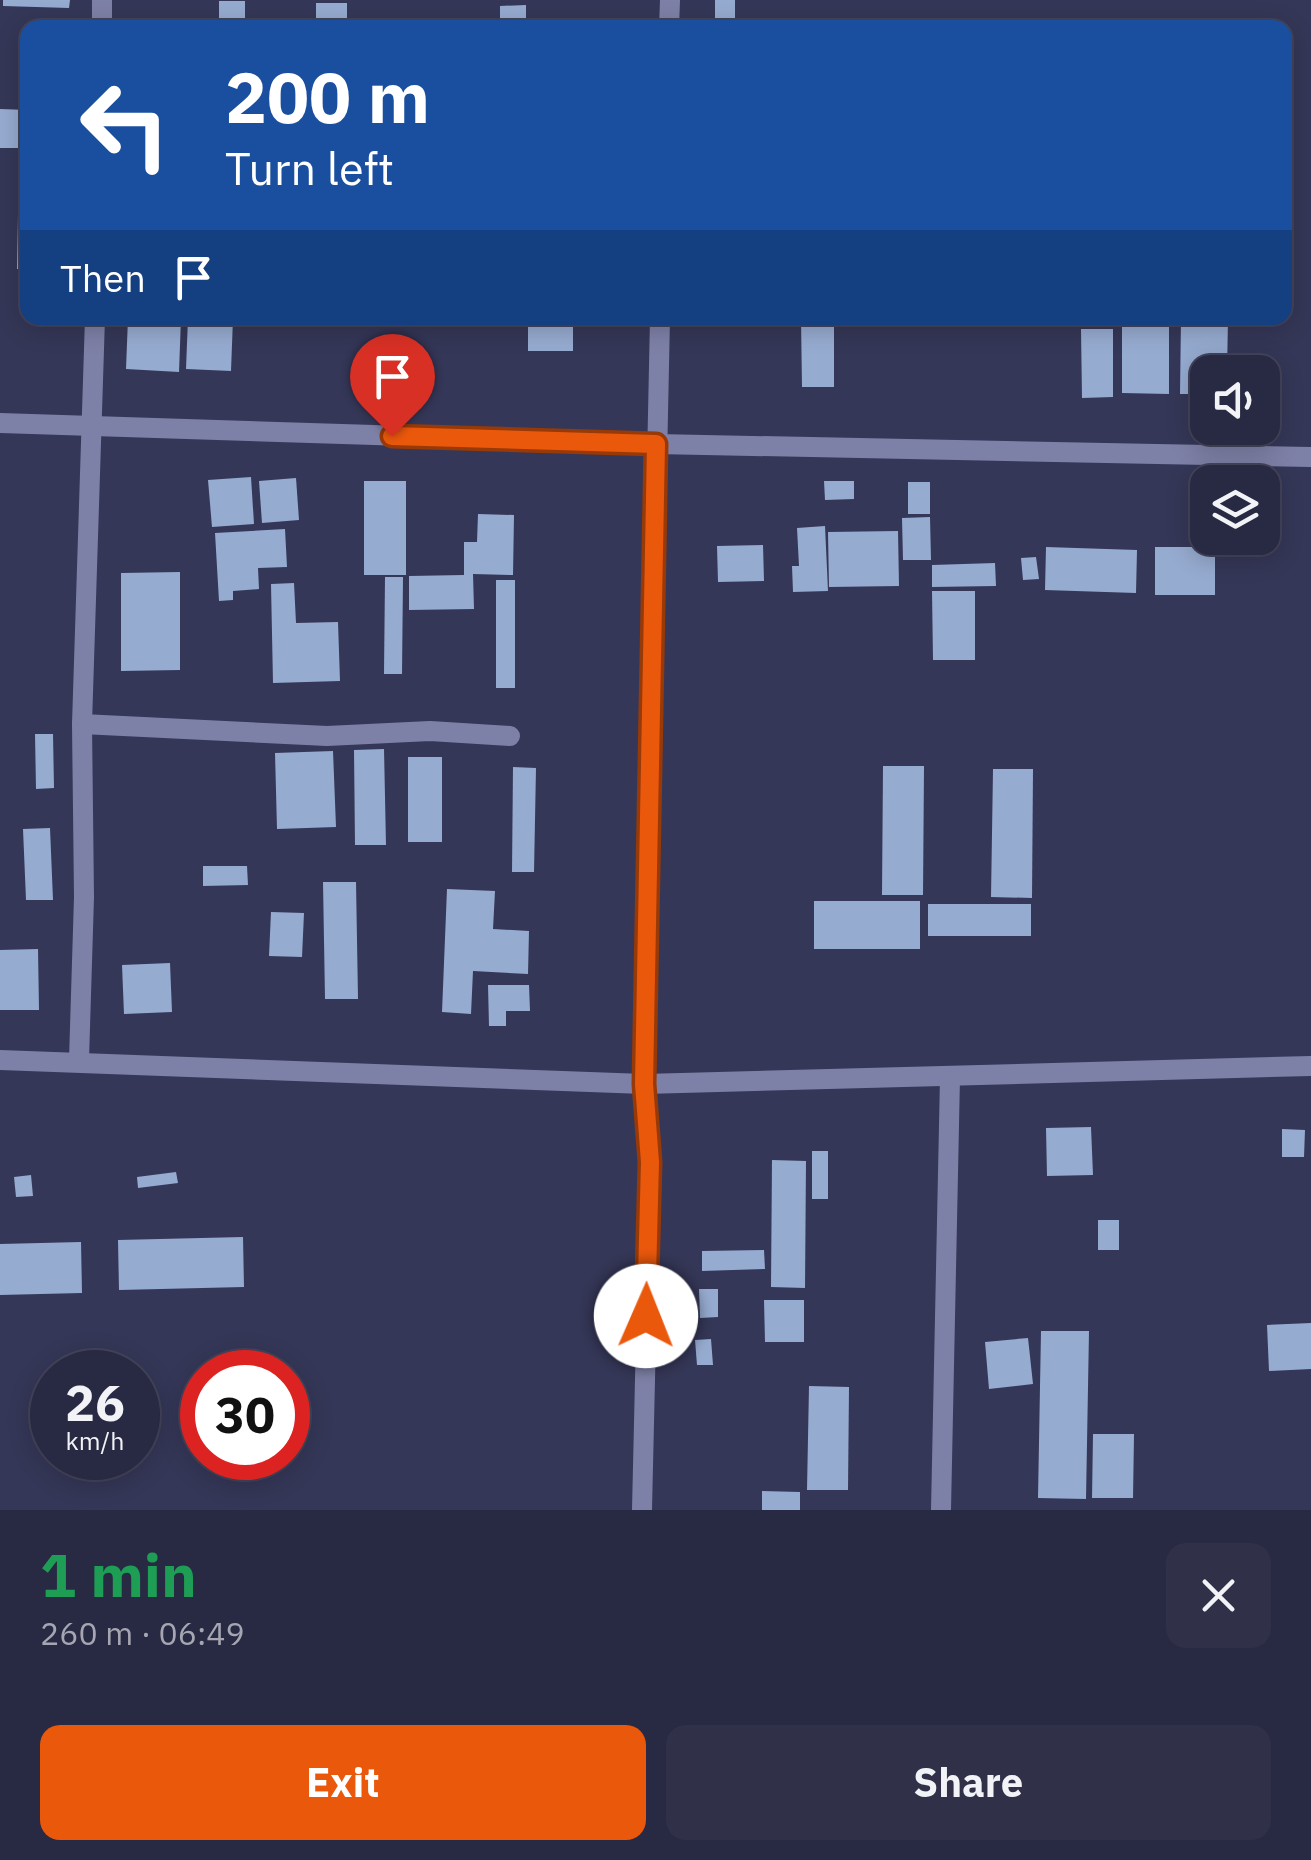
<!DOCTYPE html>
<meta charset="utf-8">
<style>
:root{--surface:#282942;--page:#303149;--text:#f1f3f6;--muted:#a5a6b2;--line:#44455b;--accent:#ea580c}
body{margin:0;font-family:"IBM Plex Sans",sans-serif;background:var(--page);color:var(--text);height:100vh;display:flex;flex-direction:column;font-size:38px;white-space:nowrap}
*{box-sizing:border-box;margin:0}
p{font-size:32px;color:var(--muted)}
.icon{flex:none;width:55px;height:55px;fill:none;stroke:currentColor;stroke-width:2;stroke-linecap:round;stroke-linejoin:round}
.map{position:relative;height:1510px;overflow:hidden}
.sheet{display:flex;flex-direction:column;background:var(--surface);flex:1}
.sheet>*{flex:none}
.banner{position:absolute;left:20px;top:20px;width:1272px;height:305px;border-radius:20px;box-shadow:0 5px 25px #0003,0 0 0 2px var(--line);background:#1a4fa0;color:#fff;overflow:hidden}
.controls{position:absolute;left:1190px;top:355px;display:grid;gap:20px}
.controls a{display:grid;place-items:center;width:90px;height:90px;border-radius:20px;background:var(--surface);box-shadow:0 5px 25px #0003,0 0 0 2px var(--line);font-size:50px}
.speed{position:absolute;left:30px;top:1350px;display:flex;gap:20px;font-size:50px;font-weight:700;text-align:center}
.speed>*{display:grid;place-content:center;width:130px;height:130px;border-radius:50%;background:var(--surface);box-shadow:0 5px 25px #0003,0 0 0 2px var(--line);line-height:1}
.speed small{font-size:25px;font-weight:400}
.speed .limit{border:15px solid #d22;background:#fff;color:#111}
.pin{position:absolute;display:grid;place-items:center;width:85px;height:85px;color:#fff;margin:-102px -42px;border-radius:50% 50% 50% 0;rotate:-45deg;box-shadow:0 0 10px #0007}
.pin .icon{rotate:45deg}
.me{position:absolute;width:110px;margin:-55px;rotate:1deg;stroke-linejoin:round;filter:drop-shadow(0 0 8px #0008)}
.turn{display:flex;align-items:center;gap:35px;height:210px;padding:0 40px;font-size:45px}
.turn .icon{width:130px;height:130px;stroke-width:2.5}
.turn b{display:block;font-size:70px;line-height:85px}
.then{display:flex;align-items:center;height:95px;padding:0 40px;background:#0003;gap:20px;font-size:38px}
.round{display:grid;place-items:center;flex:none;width:105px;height:105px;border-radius:20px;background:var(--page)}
.summary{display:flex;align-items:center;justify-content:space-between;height:170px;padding:0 40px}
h1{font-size:60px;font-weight:800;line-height:75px;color:#1e9e55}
.action{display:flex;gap:20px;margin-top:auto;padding:20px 40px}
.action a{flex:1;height:115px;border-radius:20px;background:var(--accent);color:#fff;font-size:40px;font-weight:800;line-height:115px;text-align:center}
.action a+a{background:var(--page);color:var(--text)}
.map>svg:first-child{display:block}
.building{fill:#96abd0}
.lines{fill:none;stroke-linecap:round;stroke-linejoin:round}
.street{stroke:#7e81a7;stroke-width:20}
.route-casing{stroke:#983908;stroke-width:25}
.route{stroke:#ea580c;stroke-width:18}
</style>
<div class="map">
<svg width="1311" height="1510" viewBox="0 0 1311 1510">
<rect width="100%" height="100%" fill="#353758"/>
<g class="building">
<path d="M3,0h67l-1,8 -66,-2z"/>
<rect x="715" y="0" width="20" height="20"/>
<rect x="219" y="1" width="26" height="27"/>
<rect x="316" y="3" width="31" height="25"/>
<path d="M526,5v23h-26v-22z"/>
<path d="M0,109l28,1v38h-28z"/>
<path d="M18,215h10v55l-11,-1z"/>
<path d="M128,318h53l-2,54 -53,-3z"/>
<path d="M188,318h45l-2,53 -45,-2z"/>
<rect x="528" y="318" width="45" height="33"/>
<path d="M801,318h33v69h-32z"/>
<path d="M1122,318h47v76l-47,-1z"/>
<path d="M1181,318h47l-1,54h-19v22h-28z"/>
<path d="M1081,329h32v68l-31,1z"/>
<path d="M251,477l3,47 -42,3 -4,-47z"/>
<path d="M296,478l3,42 -37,3 -3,-42z"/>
<rect x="364" y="481" width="42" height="94"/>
<path d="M824,481h30v18l-29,1z"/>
<rect x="908" y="482" width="22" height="32"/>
<path d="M478,514l36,1 -1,60 -40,-1 1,35 -65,1v-34l55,-1v-33h13z"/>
<path d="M930,517l1,43h-28l-1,-42z"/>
<path d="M825,526l3,65 -35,1 -1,-26h7l-2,-38z"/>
<path d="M285,529l2,38 -29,1 1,21 -26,2v9l-14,1 -4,-68z"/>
<path d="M898,531l1,55 -70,1 -1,-55z"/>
<path d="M763,545l1,36 -46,1 -1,-36z"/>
<path d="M1046,547l91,3 -1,43 -91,-3z"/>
<rect x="1155" y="547" width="60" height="48"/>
<path d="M1036,557l3,22 -16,1 -2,-22z"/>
<path d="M995,563l1,23 -64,1v-22z"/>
<path d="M180,572v98l-59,1v-98z"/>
<path d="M385,577h18l-1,97h-18z"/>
<rect x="496" y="580" width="19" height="108"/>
<path d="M294,583l2,40 42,-1 2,59 -67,2 -2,-99z"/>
<path d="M932,591h43v69h-42z"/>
<path d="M35,734h18l1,54 -18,1z"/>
<path d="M384,749l2,96h-31l-1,-95z"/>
<path d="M333,751l3,76 -59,2 -2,-76z"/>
<rect x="408" y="757" width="34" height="85"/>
<path d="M883,766h41l-1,129h-41z"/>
<path d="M513,767l23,1 -2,104h-22z"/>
<path d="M993,769h40l-1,129 -41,-1z"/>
<path d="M50,828l3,72h-27l-3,-71z"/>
<path d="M203,866h44l1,19 -45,1z"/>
<path d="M323,882h33l2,117h-33z"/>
<path d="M447,889l48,2 -2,38 36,2 -1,43 -55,-3 -2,43 -29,-2z"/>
<rect x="814" y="901" width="106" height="48"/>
<rect x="928" y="904" width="103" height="32"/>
<path d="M271,912l33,1 -2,44 -33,-1z"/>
<path d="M38,949l1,61h-39v-60z"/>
<path d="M170,963l2,49 -48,2 -2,-49z"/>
<path d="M488,985h41l1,26h-24v15h-17z"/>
<path d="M1091,1127l2,48 -46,1 -1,-48z"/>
<path d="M1282,1129l23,1 -1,27h-22z"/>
<rect x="812" y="1151" width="16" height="48"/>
<path d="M772,1160l34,1 -1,127 -34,-1z"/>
<path d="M176,1172l2,11 -40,5 -1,-11z"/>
<path d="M31,1175l2,21 -17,1 -2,-20z"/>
<rect x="1098" y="1220" width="21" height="30"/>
<path d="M243,1237l1,50 -125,3 -1,-50z"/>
<path d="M81,1242l1,51 -82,2v-51z"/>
<path d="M764,1250l1,19 -63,2v-20z"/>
<path d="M699,1289h19v28l-18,1z"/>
<path d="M764,1300h40v42h-39z"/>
<path d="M1311,1323v46l-42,2 -2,-46z"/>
<path d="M1041,1331h48l-3,168 -48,-1z"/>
<path d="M1028,1338l5,46 -44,5 -4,-47z"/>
<path d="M711,1339l2,26h-16l-2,-25z"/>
<path d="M809,1386l40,1 -1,103h-41z"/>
<path d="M1093,1434h41l-1,64h-41z"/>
<path d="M762,1491l38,1v18h-38z"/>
</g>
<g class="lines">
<g class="street">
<path d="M102,28v-28"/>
<path d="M669,28l1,-28"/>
<path d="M0,423l656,21 655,13"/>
<path d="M82,724l245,12 103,-5 80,5"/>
<path d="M0,1060l644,24 667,-18"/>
<path d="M79,1060l5,-163 -2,-173 13,-406"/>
<path d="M642,1510l8,-348 -6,-78 16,-766"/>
<path d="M941,1510l9,-433"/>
</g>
</g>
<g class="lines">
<defs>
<path id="route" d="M392,436l264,8 -12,640 6,78 -4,154"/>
</defs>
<use href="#route" class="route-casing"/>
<use href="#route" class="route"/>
</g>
</svg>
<div class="controls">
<a><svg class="icon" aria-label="sound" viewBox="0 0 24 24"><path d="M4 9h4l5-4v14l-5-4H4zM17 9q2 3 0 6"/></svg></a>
<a><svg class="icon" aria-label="layers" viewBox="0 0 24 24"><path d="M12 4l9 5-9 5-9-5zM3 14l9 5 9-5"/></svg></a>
</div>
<div class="speed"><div>26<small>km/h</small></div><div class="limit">30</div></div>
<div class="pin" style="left:392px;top:436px;background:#d93025"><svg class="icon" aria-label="arrive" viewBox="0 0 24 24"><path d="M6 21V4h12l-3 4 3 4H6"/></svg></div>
<svg class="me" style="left:646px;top:1316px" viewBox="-20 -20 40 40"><circle r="19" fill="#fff"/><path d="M0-13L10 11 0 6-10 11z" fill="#ea580c"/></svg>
<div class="banner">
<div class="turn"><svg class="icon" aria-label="left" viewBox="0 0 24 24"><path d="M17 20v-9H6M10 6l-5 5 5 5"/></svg><div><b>200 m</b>Turn left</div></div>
<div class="then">Then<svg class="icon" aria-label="arrive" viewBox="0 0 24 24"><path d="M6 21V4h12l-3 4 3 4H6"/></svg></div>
</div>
</div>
<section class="sheet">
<div class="summary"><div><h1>1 min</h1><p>260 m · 06:49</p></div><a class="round"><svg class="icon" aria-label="close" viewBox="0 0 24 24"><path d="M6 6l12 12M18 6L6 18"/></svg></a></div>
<div class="action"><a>Exit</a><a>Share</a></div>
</section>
